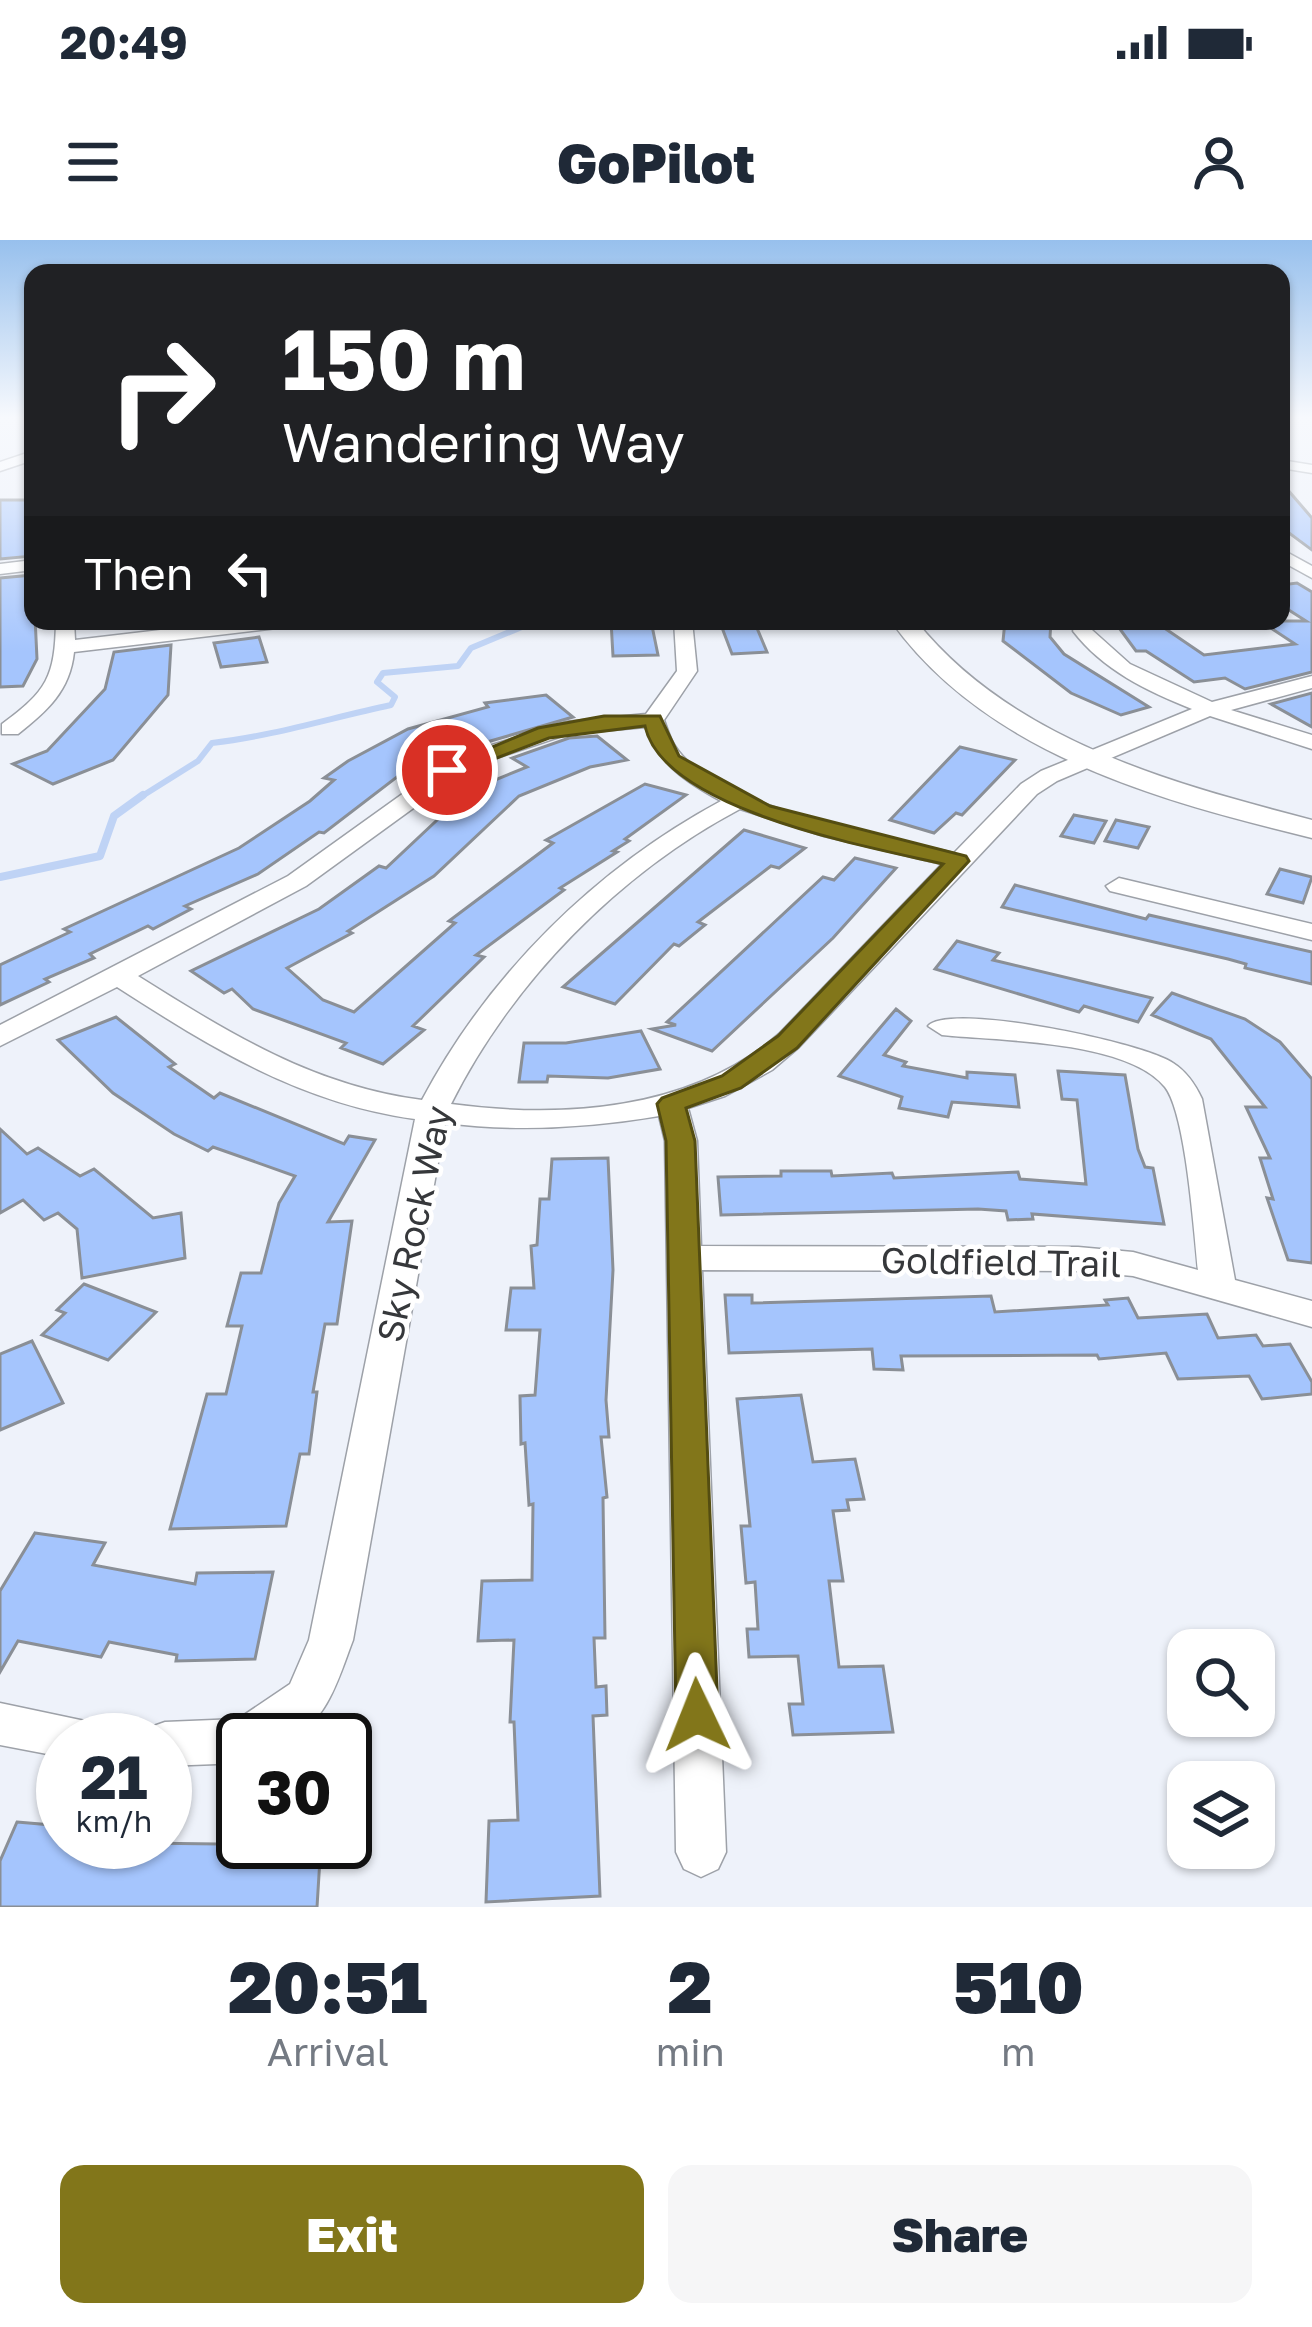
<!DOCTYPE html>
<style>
:root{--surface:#fff;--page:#f6f6f7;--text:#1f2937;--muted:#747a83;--accent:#82761a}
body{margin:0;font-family:"Golos Text",sans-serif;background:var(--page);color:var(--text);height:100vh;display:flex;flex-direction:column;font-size:45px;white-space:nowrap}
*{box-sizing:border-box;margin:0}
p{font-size:39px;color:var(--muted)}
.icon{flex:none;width:66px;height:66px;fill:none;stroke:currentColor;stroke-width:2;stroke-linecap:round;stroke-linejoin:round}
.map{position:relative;height:1667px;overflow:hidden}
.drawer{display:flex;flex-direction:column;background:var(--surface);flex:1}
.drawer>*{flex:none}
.top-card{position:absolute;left:24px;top:24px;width:1266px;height:366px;border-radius:24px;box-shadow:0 3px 9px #0004;background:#202124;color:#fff;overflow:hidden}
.fabs{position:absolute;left:1167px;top:1389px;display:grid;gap:24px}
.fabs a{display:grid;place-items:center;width:108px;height:108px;border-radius:24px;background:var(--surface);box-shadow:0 3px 9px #0004;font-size:60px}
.speed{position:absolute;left:36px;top:1473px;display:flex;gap:24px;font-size:60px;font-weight:700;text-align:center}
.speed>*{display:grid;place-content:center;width:156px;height:156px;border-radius:50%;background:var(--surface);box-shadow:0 3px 9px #0004;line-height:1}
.speed small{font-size:30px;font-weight:400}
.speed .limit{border:6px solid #111;border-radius:18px;background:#fff;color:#111}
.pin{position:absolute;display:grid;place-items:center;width:102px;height:102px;color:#fff;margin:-51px;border:6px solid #fff;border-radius:50%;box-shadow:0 3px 12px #0007}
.me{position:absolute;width:132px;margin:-66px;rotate:358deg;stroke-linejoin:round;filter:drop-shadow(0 0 9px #0008)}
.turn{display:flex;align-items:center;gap:42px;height:252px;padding:0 60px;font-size:54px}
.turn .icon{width:156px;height:156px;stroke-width:2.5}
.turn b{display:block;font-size:84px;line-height:102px}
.then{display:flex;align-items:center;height:114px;padding:0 60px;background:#0003;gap:24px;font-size:45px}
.eta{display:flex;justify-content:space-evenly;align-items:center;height:204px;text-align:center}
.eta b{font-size:72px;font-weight:800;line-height:84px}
.button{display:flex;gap:24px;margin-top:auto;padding:24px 60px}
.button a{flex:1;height:138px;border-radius:24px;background:var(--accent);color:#fff;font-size:48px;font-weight:800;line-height:138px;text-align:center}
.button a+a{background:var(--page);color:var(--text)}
.status{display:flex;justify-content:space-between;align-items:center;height:84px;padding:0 60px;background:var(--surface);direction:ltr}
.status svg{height:33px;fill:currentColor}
header{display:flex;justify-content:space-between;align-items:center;height:156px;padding:0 60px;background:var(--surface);font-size:54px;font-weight:800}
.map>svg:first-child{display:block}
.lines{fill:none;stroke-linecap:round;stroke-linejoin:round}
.stream-far1{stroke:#bfd3f5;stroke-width:6}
.stream{stroke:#bfd3f5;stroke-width:8}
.building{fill:#a5c5fd;stroke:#8a8f96;stroke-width:3}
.minor-casing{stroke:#9da1a8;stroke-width:3}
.tertiary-casing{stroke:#9da1a8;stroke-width:3}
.minor{fill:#fff;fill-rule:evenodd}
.tertiary{fill:#fff;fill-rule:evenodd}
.route{fill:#82761a;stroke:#544d11;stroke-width:3}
.labels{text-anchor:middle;stroke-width:9;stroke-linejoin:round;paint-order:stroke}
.street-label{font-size:36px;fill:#36383b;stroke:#fff}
</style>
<div class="status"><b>20:49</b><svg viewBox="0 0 49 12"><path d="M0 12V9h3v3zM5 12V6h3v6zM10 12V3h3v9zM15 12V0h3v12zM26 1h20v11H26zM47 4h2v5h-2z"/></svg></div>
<header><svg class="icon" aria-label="menu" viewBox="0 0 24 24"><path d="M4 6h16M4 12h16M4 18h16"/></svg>GoPilot<svg class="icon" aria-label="person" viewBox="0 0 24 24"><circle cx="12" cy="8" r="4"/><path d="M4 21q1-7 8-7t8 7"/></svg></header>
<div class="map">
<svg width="1312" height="1667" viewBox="0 0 1312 1667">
<rect width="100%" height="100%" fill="#eef2fa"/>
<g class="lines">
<path class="stream-far1" d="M139,558l59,-37 14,-18c61,-7 118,-25 179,-38l4,-8 -18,-15 6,-9 75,-7 13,-18 65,-27"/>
<path class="stream" d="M0,637l100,-21 14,-40 29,-21"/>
</g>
<g class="building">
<path d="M1281,242l31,36v32l-31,-23z"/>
<path d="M0,260h33v56l-33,3z"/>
<path d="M33,335l4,84 -14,27 -23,1v-109z"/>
<path d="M1297,343l15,9v80l-67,17 -20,-11 -31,4 -48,-31h-10l-22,-30h40l50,34 91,-11 -35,-23h46l-25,-16v-20z"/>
<path d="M611,381h40l7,34 -45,1z"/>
<path d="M728,381h26l13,31 -35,2 -11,-29h8z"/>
<path d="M1005,381h46l-1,16 14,17 85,53 -28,8 -50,-22 -68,-52z"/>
<path d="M259,397l8,25 -46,5 -7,-24z"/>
<path d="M171,405l-3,50 -55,65 -60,24 -40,-20 34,-13 58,-62 9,-37z"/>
<path d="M1312,453v34l-41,-23z"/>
<path d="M546,455l27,22 -86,25 -8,-5 -56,20 -99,76 -5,-1 -61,42 -73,32 6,3 -38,20 -5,-3 -58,28 4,4 -49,21 4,3 -49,23v-40l70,-33 -6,-3 175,-81 71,-47 24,-21 -10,-2 24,-17 60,-32 80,-22 -3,-4z"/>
<path d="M597,496l30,24 -37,7 -71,29 -85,80 -86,55 4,2 -65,35 36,32 31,12 101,-89 -6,-2 104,-78 -7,-3 99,-56 41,11 -61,44 4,2 -16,10 4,1 -57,36 4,2 -88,65 8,2 -71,69 11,4 -41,34 -42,-16 5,-5 -93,-34 -21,-20 -8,4 -33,-22 128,-62 60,-43 7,2 82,-77 59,-24 -15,-9 57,-20z"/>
<path d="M960,507l55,13 -53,55 -6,-2 -22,20 -44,-13z"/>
<path d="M1074,575l32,6 -12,22 -33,-7z"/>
<path d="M1116,580l33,7 -11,21 -33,-7z"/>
<path d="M744,590l61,18 -26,20 -8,-2 -73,56 7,3 -26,21 -5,-2 -59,60 -52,-17z"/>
<path d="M855,618l41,10 -63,70 -121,113 -60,-22 24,-4 -9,-3 156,-145 11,3z"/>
<path d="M1280,629l32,8 -9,26 -36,-9z"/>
<path d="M1015,645l131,34 3,-4 163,37v32l-67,-16 1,-4 -18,-5 -226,-52z"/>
<path d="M957,701l42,12 -6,7 159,38 -14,24 -54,-16 -5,6 -144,-43z"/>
<path d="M1172,753l73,26 35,23 32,37v184l-24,-3 -21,-62 6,1 -13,-41h10l-24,-51h19l-54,-68 -59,-24z"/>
<path d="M896,769l15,12 -27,34 22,7 -3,4 64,12v-6l48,3 4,32 -67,-5 -4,15 -49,-9 3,-11 -63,-21z"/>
<path d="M116,777l59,47 -6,3 45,31 6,-5 124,51 5,-8 26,4 -47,82 24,-1 -15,103h-12l-12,68h4l-8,62h-9l-14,72 -116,3 37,-135h19l16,-68h-15l14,-53h20l18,-70 16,-27 -82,-29 -5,4 -34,-17 -61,-41 -55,-53z"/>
<path d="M641,791l19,38 -52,9 -60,-2 -1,6h-28l5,-39h42z"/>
<path d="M1058,831l67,4 13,74 7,18 8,1 11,56 -132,-10 1,5 -25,1 -2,-9 -28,-2 -257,6 -3,-38 63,-1v-5h50l1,5 60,-3 2,5 124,-6 2,7 66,5 -9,-84 -15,-1z"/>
<path d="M0,889l27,25 11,-6 42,28 14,-7 59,49 28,-5 4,45 -103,20 -5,-49 -19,-16 -14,7 -21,-20 -23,13z"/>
<path d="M608,918l5,112 -7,130 3,37h-8l6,60 -4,1 2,140h-11l2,49 10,-1 1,29 -14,1 7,180 -114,6 3,-81 29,-1 -4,-98h-4l4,-82 -36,1 4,-60 50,-1 1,-76 -4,1 -4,-62 -4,1 -1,-48 15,-1 5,-65h-34l5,-42h23l-3,-42 6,-1 3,-46h9l3,-40z"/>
<path d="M84,1044l72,28 -48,48 -66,-25 23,-22 -8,-3z"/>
<path d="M725,1055h27v8l239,-7 4,16 113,-7 -3,-5 23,-2 10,20 69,-4 11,24 38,-3 7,11 27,-2 22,38v12l-50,5 -13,-23 -71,3 -12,-26 -67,6 -2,-4 -196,1 2,14 -29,-1 -2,-20 -143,4z"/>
<path d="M32,1101l31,62 -63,27v-76z"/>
<path d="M801,1155l12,67 42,-3 9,40 -17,1 2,10 -16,1 10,70h-14l10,86 44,-1 10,66 -100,3 -4,-31h14l-5,-48 -49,1 -2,-28h11l-3,-47 -9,1 -5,-57h9l-13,-127z"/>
<path d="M35,1293l70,10 -12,22 102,19 2,-11 76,-1 -18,87 -79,2 1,-6 -68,-13 -8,15 -83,-16 -18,31v-81z"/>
<path d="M17,1582l46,4v16l155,2 2,-13 23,-3v14h78l-4,65h-317v-46z"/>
</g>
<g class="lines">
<defs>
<g id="minor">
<path d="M33,211v9l-33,11v-9z"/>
<path d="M1281,220l31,5v8l-31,-5z"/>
<path d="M1281,309l31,17v12l-31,-17z"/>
<path d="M33,320v10l-33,4v-10z"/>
<path d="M56,381h18l1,19 162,-19h57l-9,6 -211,25c-4,39 -27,59 -56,82h-16v-10c45,-33 53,-47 54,-103z"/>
<path d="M674,381h18l5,50 -33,49c3,8 6,19 11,26 39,62 209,90 279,107l67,-69 20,-13 151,-62c-45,-18 -89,-39 -119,-78l5,-10h18l-4,9 38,34 82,38 100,-26v12l-81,22 81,25v14l-102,-33 -153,65 -20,13 -238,253 -27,23 -47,26 -37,12 9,33 4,105 377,1 55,5 65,18c-4,-38 -12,-156 -33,-183 -38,-47 -166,-46 -223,-52l-14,-9c22,-24 214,16 245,37 14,9 22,21 29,36l33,181 77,21v26l-179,-51 -55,-5 -376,-1 24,582 -8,17 -17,8 -17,-8 -8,-17 -11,-711 -6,-25c-71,12 -142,16 -214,7l-92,517c-14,36 -27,90 -71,100 -11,3 -27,0 -39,0v23l-78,3v-26h-22l5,-12 17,-6 73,-3 52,-35 19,-44 106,-521c-115,-16 -203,-71 -298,-132l-117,59v-21l288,-149 166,-119 111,-35 81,-8 31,-43zM645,487c15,38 41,55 76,74 -125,67 -233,174 -299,299 -109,-14 -193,-67 -284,-124l168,-90 164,-119 98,-33zM740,569l84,27 118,28 -163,170c-88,77 -217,85 -328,70 61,-122 168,-231 289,-295z"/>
<path d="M1119,638l193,46v16l-202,-49 -4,-5z"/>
<path d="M0,1463l104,22 7,15h-48v17l-63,-12z"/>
</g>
<path id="tertiary" d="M891,381h25c95,119 254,162 396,199v18c-152,-37 -326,-84 -421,-217z"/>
</defs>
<use href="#minor" class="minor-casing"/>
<use href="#tertiary" class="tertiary-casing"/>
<use href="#minor" class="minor"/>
<use href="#tertiary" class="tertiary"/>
</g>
<linearGradient id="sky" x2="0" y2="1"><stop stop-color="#97c0ed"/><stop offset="0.43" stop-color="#f7f9fd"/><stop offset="1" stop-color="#f7f9fd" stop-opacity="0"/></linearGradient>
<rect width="1312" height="412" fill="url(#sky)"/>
<path class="route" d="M604,476h56l19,40 91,50 196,50 3,5 -172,187 -56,40 -55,20 9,33 23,574 -6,13 -15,6 -15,-6 -6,-13 -10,-574 -9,-37 5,-6 60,-22 56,-40 165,-172c-73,-17 -280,-54 -298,-138l-96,12 -94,36 -18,-4 101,-42z"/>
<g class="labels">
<g class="street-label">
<text transform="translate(414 984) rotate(-78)" y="13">Sky Rock Way</text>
<text transform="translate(1001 1022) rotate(1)" y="13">Goldfield Trail</text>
</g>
</g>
</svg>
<div class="fabs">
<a><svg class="icon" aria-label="search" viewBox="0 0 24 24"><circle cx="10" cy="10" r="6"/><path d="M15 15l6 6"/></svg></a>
<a><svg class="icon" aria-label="layers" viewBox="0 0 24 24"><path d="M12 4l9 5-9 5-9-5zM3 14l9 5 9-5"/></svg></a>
</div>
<div class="speed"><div>21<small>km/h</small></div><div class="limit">30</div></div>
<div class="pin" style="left:447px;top:530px;background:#d93025"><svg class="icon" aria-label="arrive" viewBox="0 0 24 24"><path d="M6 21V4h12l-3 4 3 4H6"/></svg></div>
<svg class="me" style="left:697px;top:1475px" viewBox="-20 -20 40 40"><path d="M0-17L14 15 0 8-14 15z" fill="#82761a" stroke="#fff" stroke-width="4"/></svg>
<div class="top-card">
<div class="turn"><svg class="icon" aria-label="right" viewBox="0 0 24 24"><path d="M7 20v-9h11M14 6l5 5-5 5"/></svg><div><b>150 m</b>Wandering Way</div></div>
<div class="then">Then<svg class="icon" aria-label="left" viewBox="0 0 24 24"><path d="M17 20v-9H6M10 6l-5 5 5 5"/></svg></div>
</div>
</div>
<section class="drawer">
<div class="eta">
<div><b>20:51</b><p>Arrival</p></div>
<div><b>2</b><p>min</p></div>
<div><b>510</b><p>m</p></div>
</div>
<div class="button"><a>Exit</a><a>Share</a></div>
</section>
